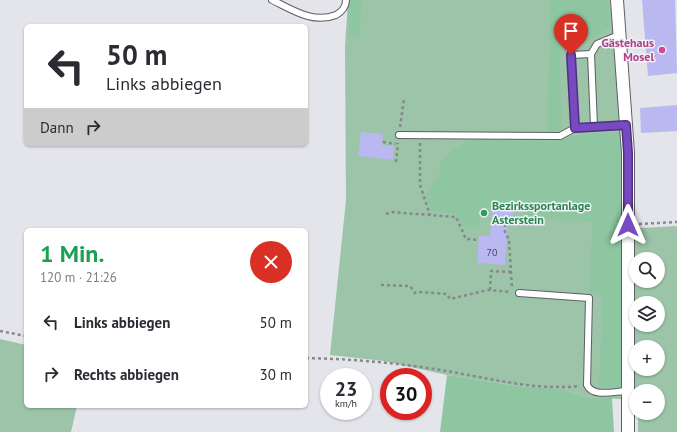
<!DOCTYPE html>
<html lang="de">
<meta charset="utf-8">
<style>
:root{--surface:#fff;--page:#f7f7f7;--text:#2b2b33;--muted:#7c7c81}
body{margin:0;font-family:"PT Sans",sans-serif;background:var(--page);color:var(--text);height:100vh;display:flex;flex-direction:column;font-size:15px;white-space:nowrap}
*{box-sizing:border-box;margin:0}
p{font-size:13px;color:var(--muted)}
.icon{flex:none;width:22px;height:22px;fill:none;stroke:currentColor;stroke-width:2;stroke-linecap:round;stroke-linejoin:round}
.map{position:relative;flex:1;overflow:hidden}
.details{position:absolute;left:24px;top:228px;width:284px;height:180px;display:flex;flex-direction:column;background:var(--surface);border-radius:6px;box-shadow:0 1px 3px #0004}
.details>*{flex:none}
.hud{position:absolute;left:24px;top:24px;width:284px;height:122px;border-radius:6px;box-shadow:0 1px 3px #0004;background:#fff;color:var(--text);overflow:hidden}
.fabs{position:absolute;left:629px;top:252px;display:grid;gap:8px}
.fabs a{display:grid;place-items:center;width:36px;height:36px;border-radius:50%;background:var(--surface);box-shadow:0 1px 3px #0004;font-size:20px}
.speed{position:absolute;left:320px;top:368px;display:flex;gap:8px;font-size:20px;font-weight:700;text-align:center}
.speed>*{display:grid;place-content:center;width:52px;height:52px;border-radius:50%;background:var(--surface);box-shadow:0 1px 3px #0004;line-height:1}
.speed small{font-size:10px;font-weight:400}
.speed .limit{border:6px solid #d22;background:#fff;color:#111}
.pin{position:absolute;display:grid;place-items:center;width:34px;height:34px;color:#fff;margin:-41px -17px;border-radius:50% 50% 50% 0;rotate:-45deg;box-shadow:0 0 4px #0007}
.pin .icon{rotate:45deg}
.me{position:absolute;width:44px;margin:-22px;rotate:0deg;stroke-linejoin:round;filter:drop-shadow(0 0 3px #0008)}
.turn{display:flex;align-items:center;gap:14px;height:84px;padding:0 16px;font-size:18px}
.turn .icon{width:52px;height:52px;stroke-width:2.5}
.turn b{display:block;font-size:28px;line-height:34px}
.then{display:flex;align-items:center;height:38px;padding:0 16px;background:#0003;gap:8px;font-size:15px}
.round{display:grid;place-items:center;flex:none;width:42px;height:42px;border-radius:21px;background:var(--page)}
.head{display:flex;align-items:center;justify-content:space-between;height:68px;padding:0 16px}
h1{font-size:24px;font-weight:600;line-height:30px;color:#1e9e55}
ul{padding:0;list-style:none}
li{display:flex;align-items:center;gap:12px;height:52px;padding:0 16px}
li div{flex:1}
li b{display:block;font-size:15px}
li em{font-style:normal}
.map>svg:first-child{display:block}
.green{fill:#9bc4a8;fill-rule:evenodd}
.forest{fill:#8dc6a0}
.building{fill:#b9b8f0}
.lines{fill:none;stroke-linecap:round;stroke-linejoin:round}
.service-casing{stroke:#5e5e64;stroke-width:8}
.minor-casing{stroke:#5e5e64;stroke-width:14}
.path{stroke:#87878c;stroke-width:2.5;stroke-dasharray:3 3;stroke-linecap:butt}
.service{stroke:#fff;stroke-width:6}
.minor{stroke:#fff;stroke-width:12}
.route-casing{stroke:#4e307e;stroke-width:10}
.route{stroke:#784ac2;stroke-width:7}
.hotel-dot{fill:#d1479c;stroke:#f1f1f8;stroke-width:1.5}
.leisure-dot{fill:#2e9e5b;stroke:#f1f1f8;stroke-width:1.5}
.labels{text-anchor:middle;stroke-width:3;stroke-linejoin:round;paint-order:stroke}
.number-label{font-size:10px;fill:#484858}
.hotel-label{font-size:12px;font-weight:bold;fill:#b23c85;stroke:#f1f1f8;text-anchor:end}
.leisure-label{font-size:12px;font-weight:bold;fill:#27864d;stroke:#f1f1f8;text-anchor:start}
</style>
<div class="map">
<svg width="677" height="432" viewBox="0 0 677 432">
<rect width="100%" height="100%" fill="#e4e4eb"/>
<g class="green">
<path d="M348,0h262l12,131 1,98 54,-3v206h-39v-19h20v-22h-22v9l-51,-3 -22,-8 -45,-3 -71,-11 -63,-14 -54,-6 16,-155 -1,-153zM636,259h22v22h-22zM636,303h22v22h-22zM636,347h22v22h-22z"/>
<path d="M0,339l26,6v61h51l-6,26h-71z"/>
</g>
<g class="forest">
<path d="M349,0h12l-1,36 -12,-1z"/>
<path d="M550,0h58l2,24 -3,5 -11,7 -9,1 -27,11 1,83h-13z"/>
<path d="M620,132l2,255h-23l4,-92 -14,-2 4,-71 -67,-5 -1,-7 -44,-3 -2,20h-16l-7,-13 -25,-3 -5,-15 14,-23 -1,-7c9,-13 17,-20 31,-26l76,1 16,-2 19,-4z"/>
<path d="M447,375l71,11 45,3 22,8 27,1 2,34h-174z"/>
</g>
<g class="building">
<path d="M642,0h33l2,73 -29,3z"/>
<path d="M677,105v26l-36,2 -1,-25z"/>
<path d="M361,132l22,2 -1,11 12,1 -1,14 -35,-4z"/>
<path d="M492,210l21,2 -1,11h-4l-3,42 -28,-2 2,-27h11z"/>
</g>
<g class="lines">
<defs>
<g id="service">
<path d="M272,0c21,10 41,24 64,15 6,-3 10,-9 10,-15"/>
<path d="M594,126l-3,-72 6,-10 22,-9"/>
<path d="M575,128l-4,-73 20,-1"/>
<path d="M399,135l161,1 15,-8 51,-3"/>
<path d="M519,293l70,5 -2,87c6,13 28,6 41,6"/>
</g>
<path id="minor" d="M617,0l11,153v279"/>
</defs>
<use href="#service" class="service-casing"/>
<use href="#minor" class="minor-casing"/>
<g class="path">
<path d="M400,127l4,-28"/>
<path d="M383,142l13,2"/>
<path d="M420,143v42l10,30"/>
<path d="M396,162l2,-19"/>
<path d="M386,214l5,-2 65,5 10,22 12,1"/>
<path d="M505,224v8l4,8 3,48"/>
<path d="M639,224l38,-2"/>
<path d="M381,285l29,1 5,7 5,-1 27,2 3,5 38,-9 23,2"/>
<path d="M490,290l1,-19 21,1"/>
<path d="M0,331l26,5"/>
<path d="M306,358c47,1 94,5 140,13 43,7 89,20 133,15"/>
</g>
<use href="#service" class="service"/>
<use href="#minor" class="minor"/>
</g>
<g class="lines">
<defs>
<path id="route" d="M571,55l4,73 51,-3 2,28v72"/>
</defs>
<use href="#route" class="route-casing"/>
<use href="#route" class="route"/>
</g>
<circle class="hotel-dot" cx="662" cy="50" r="4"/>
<circle class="leisure-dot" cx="484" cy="213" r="4"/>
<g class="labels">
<g class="number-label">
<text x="492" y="256">70</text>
</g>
<g class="hotel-label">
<text x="654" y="47">Gästehaus<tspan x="654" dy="14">Mosel</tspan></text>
</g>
<g class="leisure-label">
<text x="492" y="210">Bezirkssportanlage<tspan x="492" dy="14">Asterstein</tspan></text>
</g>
</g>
</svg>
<div class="fabs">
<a><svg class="icon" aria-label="search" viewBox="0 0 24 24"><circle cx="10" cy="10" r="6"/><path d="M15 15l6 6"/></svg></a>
<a><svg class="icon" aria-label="layers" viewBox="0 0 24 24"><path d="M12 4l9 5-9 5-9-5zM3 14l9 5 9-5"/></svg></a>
<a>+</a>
<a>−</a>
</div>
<div class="speed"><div>23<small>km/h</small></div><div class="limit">30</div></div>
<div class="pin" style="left:571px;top:55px;background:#d93025"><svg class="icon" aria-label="arrive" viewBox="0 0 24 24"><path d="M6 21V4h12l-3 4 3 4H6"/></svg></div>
<svg class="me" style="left:628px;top:225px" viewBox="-20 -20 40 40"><path d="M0-17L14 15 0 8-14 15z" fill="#784ac2" stroke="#fff" stroke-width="4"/></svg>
<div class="hud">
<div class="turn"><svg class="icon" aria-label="left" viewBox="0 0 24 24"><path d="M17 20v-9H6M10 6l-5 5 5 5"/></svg><div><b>50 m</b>Links abbiegen</div></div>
<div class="then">Dann<svg class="icon" aria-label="right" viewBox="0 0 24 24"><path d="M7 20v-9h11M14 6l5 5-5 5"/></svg></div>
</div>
<section class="details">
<div class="head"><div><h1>1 Min.</h1><p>120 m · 21:26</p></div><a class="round" style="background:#d93025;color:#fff"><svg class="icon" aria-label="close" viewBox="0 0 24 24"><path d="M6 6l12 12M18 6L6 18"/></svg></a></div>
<ul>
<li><svg class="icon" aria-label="left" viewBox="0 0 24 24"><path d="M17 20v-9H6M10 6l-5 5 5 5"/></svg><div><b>Links abbiegen</b></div><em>50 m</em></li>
<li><svg class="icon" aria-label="right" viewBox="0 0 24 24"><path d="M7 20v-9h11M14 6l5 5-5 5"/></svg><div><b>Rechts abbiegen</b></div><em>30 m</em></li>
</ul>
</section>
</div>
